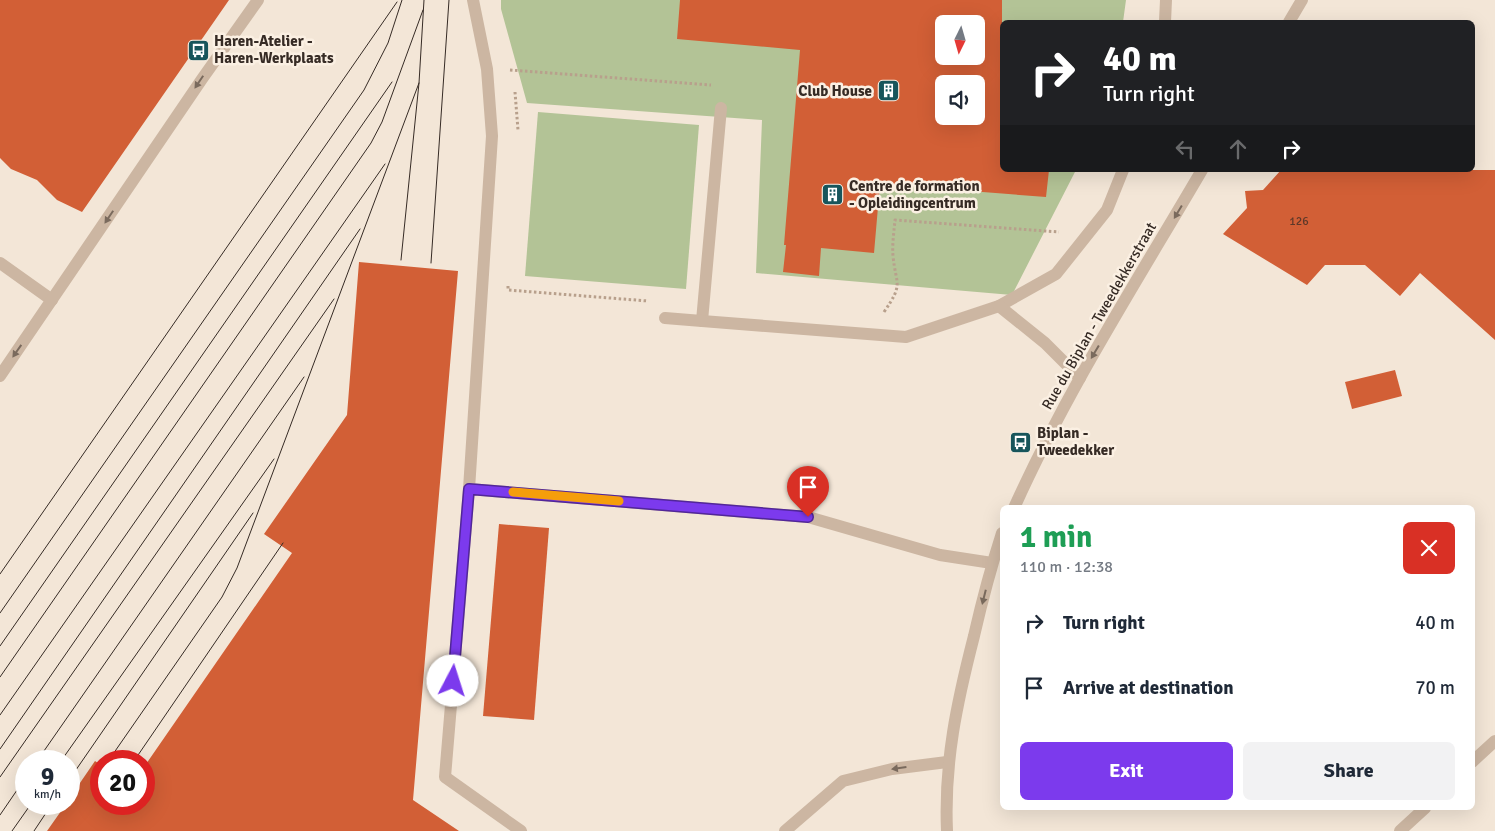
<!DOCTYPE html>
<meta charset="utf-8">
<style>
:root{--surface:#fff;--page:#f2f2f3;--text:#1f2937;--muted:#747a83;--accent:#7c3aed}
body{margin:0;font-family:Signika,sans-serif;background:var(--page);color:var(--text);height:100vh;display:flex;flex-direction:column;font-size:19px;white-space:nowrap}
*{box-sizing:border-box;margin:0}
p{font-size:16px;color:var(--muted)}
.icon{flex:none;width:28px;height:28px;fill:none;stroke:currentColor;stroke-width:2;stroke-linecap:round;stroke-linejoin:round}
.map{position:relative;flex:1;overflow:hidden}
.drawer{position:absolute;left:1000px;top:505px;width:475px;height:305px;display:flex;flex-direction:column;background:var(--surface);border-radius:8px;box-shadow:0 5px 20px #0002}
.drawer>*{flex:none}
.top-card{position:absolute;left:1000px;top:20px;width:475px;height:152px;border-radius:8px;box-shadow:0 5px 20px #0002;background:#202124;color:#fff;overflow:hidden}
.needle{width:32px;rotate:185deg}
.buttons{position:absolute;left:935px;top:15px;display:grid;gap:10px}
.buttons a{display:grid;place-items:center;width:50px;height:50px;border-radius:8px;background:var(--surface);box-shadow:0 5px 20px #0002;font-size:25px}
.speed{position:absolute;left:15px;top:750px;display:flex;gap:10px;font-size:25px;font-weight:700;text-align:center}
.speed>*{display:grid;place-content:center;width:65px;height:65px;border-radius:50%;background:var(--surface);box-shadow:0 5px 20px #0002;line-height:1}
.speed small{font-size:12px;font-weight:400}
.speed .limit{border:8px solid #d22;background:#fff;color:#111}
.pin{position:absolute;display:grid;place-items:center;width:42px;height:42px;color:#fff;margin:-51px -21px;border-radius:50% 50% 50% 0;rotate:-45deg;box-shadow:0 0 5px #0007}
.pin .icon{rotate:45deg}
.me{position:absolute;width:55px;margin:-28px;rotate:5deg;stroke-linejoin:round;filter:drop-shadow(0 0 4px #0008)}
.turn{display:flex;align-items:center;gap:18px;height:105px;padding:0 20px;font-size:22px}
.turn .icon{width:65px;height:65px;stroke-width:2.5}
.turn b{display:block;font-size:35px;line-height:42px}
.lanes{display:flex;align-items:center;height:48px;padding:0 20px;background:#0003;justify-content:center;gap:25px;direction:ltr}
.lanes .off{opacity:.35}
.round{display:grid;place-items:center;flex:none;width:52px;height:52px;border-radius:8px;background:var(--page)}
.overview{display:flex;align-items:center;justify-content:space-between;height:85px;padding:0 20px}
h1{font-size:30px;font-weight:700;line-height:38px;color:#1e9e55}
.cta{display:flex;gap:10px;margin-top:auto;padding:10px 20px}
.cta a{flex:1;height:58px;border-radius:8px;background:var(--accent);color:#fff;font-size:20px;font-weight:700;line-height:58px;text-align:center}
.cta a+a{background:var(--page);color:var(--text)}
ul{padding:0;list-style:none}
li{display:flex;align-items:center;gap:15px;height:65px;padding:0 20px}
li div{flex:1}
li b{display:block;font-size:19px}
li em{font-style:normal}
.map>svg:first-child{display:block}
.green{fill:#b3c396;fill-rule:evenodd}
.building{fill:#d25f36;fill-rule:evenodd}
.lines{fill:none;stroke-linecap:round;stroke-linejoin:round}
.path{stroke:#b8a08c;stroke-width:3;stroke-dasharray:2.5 2.5;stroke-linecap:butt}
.lane{stroke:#ccb6a2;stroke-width:12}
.street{stroke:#ccb6a2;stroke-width:12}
.tram{stroke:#362b25;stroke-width:1}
.oneway{fill:#7a6a5d}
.route-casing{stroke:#51269a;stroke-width:12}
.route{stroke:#7c3aed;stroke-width:9}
.slow{stroke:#f59e0b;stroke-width:9}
.labels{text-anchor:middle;stroke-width:5;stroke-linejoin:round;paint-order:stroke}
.number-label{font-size:12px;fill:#5d3829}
.poi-label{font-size:15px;font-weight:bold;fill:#362b25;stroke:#fbf0e3;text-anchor:start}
.street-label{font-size:15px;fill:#362b25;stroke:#fbf0e3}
</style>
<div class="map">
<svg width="1495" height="831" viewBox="0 0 1495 831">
<rect width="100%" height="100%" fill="#f3e6d7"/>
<g class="green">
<path d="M501,0h625l-3,22h-121v148h74l-64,125 -256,-22 6,-153 -235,-17 -26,-94zM944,24h32v32h-32zM944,84h32v32h-32z"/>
<path d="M538,112l161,13 -13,164 -161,-13z"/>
</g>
<g class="building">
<path d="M0,0h229l-147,212 -25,-12 -20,-20 -26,-11 -11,-11z"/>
<path d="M680,0h322v170h47l-3,27 -166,-13 -6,69 -53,-5 -2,28 -36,-4 3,-27h-2l16,-195 -123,-11zM944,24h32v32h-32zM944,84h32v32h-32z"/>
<path d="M1281,170h214v170l-75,-67 -20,23 -35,-31h-40l-18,20 -84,-51 24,-26 -2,-17 18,-1z"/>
<path d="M359,262l99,9 -45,529 46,31h-412l19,-27h3v-5l26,-38 6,4v39h43v-37l148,-214 -28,-19 83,-119z"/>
<path d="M1395,370l7,26 -50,13 -7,-27z"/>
<path d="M499,524l50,4 -15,192 -51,-4z"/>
</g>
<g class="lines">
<g class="path">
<path d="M510,70l201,15"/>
<path d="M515,92l3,38"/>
<path d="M508,286v4l140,11"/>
<path d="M884,312c20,-29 12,-26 9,-56 -1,-12 1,-24 2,-36l164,12"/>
</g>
<g class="lane">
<path d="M473,0l14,69 5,67 -23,353 339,28 132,38 52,8"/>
<path d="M1165,22l1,-22"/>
<path d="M721,108l-19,213 204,16 93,-31 57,-32 51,-64 16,-40"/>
<path d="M0,263l52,37"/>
<path d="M999,306l46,37 35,35"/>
<path d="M665,318l37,3"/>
<path d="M0,376l202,-297 56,-79"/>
<path d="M469,489l-24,288 76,54"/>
</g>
<g class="street">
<path d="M1289,22l13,-22"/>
<path d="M1014,508c53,-118 123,-227 188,-338"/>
<path d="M1472,762l23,-21"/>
<path d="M785,831l58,-50 49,-12 55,-7"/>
<path d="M947,831c-3,-69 10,-129 27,-195 8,-35 17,-69 28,-103"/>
<path d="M1400,831l25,-23"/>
</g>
<g class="tram">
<path d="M401,260l18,-177 5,-83"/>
<path d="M431,263l18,-263"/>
<path d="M0,574l397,-572"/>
<path d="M0,613l364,-523 24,-47 14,-43"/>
<path d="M0,646l392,-564"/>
<path d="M0,677l371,-534 11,-21 41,-112"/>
<path d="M0,715l385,-551"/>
<path d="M0,749l360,-520"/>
<path d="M111,757l111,-160 15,-29 182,-485"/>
<path d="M37,761l267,-384"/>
<path d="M61,761l213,-302"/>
<path d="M134,761l149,-218"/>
<path d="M0,777l334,-478"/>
<path d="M69,780l184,-267"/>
<path d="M0,815l26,-38"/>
<path d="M12,831l19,-27"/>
<path d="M34,831l18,-27"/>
</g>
</g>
<defs><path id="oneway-solid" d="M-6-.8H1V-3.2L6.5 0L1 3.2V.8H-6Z" transform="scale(1.25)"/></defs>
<g class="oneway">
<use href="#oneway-solid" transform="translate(199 82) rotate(124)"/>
<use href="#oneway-solid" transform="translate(1178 212) rotate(121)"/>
<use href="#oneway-solid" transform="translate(109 217) rotate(124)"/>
<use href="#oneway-solid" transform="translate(17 351) rotate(125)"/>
<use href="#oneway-solid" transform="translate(1095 352) rotate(121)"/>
<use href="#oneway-solid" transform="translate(984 597) rotate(104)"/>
<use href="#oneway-solid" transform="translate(899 768) rotate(172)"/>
</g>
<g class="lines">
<defs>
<path id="route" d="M453,681l16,-192 339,28"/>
</defs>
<use href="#route" class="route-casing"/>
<use href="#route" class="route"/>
<path class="slow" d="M513,492l106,9"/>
</g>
<defs>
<symbol id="bus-square" viewBox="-11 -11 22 22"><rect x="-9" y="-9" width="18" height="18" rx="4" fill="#17555b" stroke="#fbf0e3"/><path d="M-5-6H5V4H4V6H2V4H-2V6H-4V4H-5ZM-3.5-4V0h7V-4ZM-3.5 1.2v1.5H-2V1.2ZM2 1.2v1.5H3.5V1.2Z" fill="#fff"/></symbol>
<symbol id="building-square" viewBox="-11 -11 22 22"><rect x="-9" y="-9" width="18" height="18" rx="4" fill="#17555b" stroke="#fbf0e3"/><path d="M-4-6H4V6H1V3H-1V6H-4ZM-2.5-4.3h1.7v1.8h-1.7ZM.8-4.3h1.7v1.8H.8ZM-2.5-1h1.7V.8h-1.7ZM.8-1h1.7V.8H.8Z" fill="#fff"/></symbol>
</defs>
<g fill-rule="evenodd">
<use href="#bus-square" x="186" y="38" width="25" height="25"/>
<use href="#building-square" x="876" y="78" width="25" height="25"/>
<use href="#building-square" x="820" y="182" width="25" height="25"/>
<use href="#bus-square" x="1008" y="430" width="25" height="25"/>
</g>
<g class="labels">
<g class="number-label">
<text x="1299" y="225">126</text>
</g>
<g class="poi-label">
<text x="214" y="46">Haren-Atelier -<tspan x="214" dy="17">Haren-Werkplaats</tspan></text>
<text x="872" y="96" text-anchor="end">Club House</text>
<text x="849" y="191">Centre de formation<tspan x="849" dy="17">- Opleidingcentrum</tspan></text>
<text x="1037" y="438">Biplan -<tspan x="1037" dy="17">Tweedekker</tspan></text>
</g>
<g class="street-label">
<text transform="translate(1099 316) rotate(-60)" y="5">Rue du Biplan - Tweedekkerstraat</text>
</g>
</g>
</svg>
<div class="buttons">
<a><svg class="needle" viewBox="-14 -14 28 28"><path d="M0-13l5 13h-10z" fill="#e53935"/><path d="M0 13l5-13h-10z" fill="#747a83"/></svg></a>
<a><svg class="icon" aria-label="sound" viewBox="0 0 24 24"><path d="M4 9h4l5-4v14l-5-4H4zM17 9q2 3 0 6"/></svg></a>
</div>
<div class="speed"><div>9<small>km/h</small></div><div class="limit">20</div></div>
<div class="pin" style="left:808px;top:517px;background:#d93025"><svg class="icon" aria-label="arrive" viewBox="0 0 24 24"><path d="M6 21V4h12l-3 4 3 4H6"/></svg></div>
<svg class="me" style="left:453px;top:681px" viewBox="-20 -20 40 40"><circle r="19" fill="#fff"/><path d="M0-13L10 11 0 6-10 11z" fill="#7c3aed"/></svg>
<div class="top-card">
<div class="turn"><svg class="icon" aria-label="right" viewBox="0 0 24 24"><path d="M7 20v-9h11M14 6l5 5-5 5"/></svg><div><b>40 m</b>Turn right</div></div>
<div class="lanes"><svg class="icon off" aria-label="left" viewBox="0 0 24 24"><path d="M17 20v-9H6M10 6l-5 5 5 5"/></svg><svg class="icon off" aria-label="ahead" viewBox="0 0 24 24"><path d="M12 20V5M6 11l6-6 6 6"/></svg><svg class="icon" aria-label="right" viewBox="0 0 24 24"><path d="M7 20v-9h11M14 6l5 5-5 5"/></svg></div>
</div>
<section class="drawer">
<div class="overview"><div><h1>1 min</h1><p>110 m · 12:38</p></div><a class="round" style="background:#d93025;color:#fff"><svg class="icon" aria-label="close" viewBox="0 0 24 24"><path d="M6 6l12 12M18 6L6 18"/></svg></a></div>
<ul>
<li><svg class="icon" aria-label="right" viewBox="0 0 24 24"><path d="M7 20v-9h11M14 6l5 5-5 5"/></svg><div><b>Turn right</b></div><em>40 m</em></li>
<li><svg class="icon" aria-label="arrive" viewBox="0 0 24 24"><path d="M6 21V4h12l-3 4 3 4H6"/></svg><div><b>Arrive at destination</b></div><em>70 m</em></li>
</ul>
<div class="cta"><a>Exit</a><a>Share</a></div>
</section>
</div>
